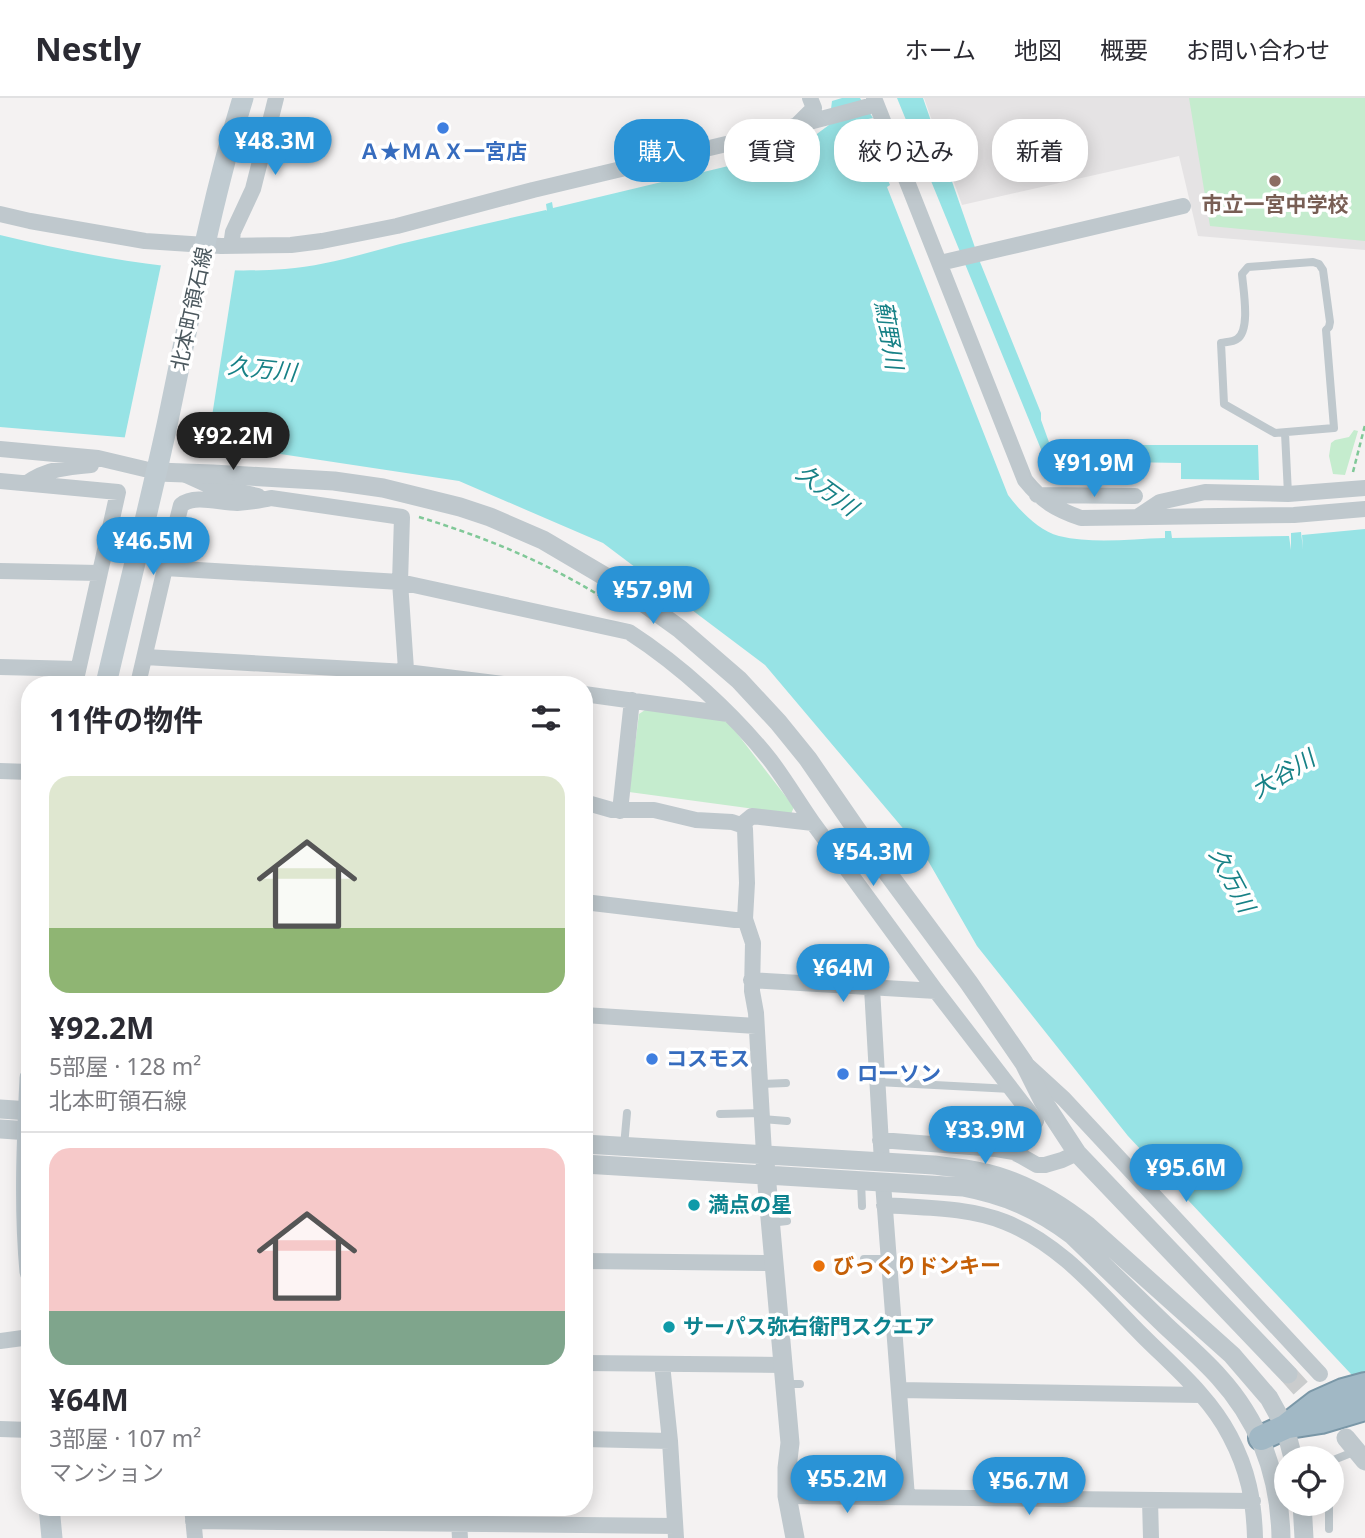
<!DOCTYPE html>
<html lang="ja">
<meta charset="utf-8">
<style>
:root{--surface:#fff;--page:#f7f7f7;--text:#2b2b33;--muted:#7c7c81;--line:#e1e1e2;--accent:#2a93d6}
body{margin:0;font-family:"Noto Sans","Noto Sans JP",sans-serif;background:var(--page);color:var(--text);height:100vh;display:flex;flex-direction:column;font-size:26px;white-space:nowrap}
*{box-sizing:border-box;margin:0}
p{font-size:23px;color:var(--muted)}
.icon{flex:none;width:38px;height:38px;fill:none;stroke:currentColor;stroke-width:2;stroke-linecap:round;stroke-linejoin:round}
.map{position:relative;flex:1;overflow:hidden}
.drawer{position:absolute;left:21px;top:578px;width:572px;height:840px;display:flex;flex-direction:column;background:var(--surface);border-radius:28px;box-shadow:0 4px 18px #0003}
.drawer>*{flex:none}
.banner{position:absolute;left:614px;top:21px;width:646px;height:63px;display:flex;gap:14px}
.tools{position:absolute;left:1274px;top:1348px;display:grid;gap:14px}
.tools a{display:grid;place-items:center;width:70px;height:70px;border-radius:50%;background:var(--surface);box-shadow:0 4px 18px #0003;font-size:35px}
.price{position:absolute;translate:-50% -60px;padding:0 16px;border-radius:24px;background:var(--accent);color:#fff;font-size:23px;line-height:46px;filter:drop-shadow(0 2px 4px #0008)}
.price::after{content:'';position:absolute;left:50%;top:42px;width:21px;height:16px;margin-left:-10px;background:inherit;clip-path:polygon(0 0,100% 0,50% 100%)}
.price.active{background:#222;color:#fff}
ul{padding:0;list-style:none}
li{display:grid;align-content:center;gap:14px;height:371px;padding:0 28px}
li+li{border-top:2px solid var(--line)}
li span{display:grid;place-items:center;height:217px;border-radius:21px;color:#555}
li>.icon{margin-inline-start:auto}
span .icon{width:126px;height:126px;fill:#fffc;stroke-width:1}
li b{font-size:30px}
h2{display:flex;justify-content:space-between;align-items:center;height:84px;padding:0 28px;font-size:30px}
.chip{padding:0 24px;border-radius:28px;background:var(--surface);box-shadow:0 4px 18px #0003;font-size:24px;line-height:63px}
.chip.active{background:var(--accent);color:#fff}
header{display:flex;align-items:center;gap:42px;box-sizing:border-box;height:98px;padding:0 35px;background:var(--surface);border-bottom:2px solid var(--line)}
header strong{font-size:33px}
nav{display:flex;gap:38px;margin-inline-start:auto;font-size:24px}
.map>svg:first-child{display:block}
.education{fill:#e5e3e4}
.green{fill:#c5ecce}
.water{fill:#97e3e5}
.pier{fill:#f4f2f2}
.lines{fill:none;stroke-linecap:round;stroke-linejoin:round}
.tertiary-tunnel{stroke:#cacccd;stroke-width:19;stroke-dasharray:19 10;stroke-linecap:butt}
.trunk-casing{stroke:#7a97a7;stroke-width:28}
.path{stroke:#80c898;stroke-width:2.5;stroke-dasharray:5 3.5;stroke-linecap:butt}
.service{stroke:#bfc8cd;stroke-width:8}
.minor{stroke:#bfc8cd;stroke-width:16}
.tertiary{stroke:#bfc8cd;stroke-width:19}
.secondary{stroke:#c0cbd1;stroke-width:21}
.trunk{stroke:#a1b8c5;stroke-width:24}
.shop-dot{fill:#3f7fe0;stroke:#fff;stroke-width:2.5}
.education-dot{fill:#8d6e63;stroke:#fff;stroke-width:2.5}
.culture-dot{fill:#0f9aa8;stroke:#fff;stroke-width:2.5}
.food-dot{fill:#e8710a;stroke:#fff;stroke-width:2.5}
.labels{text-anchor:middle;stroke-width:7;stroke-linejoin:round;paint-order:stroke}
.shop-label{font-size:21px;font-weight:bold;fill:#366cbe;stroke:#fff;text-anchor:start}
.education-label{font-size:21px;font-weight:bold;fill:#785e54;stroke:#fff}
.street-label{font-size:21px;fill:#4b585e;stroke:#fff}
.culture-label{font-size:21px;font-weight:bold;fill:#0d838f;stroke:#fff;text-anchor:start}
.food-label{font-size:21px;font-weight:bold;fill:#c56008;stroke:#fff;text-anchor:start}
.water-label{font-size:23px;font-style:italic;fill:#178186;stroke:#fff}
</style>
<header>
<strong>Nestly</strong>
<nav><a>ホーム</a><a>地図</a><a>概要</a><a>お問い合わせ</a></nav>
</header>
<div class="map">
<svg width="1365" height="1440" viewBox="0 0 1365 1440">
<rect width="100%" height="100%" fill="#f4f2f2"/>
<path class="education" d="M924,0h441v152l-167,-14 -19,-80 -217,49z"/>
<path class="green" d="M1189,0h176v143l-155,-15z
M1354,332l4,1 -13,44 -12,-1 -4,-18 2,-13 4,-3 14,-3z
M645,612l77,10 7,3 65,84 -3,7 -162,-22 10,-78z"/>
<path class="water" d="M842,0h18l13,20 -5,1 7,22 -2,2 17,42 -3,2 121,308c12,16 31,36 51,41 34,8 71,3 106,2v-7h6l1,7 117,-2 2,14v-17l10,-1 2,17 -1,-14 63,-6v860l-237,-253 -151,-190 -54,-94 -158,-187 -162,-122 -144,-62 -232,-35 -227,-19v-192c93,22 189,41 285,34 39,-3 78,-15 115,-25 49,-12 97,-23 146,-34l1,1 -1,-7 6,-2 1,6 259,-62 -2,-7 19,-14 3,-24z
M897,0h26l57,164 61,151v7l9,25h208l1,35 -78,-1v-16l-57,-1 -1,23 -52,-3 -15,-4 -11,-19z"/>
<path class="pier" d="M161,167l74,5 -28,178 -83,-7z"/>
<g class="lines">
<path class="tertiary-tunnel" d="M1288,1276l34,38"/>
<g class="trunk-casing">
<path id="trunk" d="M1289,1328l32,-5 44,-13
M1261,1340l24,-11 31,-24 27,-12 22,-6"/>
</g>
<path class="path" d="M1353,374l12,-47
M419,419c75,23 141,51 206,95"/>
<path class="service" d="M1313,164l6,2 4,6 7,52 -1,5 -3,3 8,98 -59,5 -51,-29 -3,-61c5,-1 12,-1 16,-4 14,-9 6,-50 5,-65l6,-7z
M1285,335l3,61
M877,984l134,7
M761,986l25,-1
M720,1016l42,-1
M762,1021l25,2
M624,1048l3,-33
M861,1083l1,25
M770,1125l17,-2
M864,1161h25
M780,1224l30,-2
M786,1286h14
M1332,1367l4,-6 20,-8
M1329,1405v26"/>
<path class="minor" d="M874,0l151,382c17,21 30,29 56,38l213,-3 71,-6
M798,26l16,-16 -4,-10
M0,116l30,7 115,20 76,5 70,-1 31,-4 75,-15 136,-36 231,-55c37,-12 75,-20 112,-31
M231,148l2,-14 20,-43 23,-91
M940,165l243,-57
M0,351l98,9 59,14
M186,377l22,10 50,11
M0,383l118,11 -43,192
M27,385c19,-14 41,-16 64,-18
M1037,397l98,1
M1139,418l21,-14 45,-10 83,2 77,-6
M165,470l235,14 229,50c51,33 104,81 142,129 15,20 28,42 42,62
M0,473l99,2
M145,559l261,15 97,12
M0,569l78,2
M138,586l27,-116 16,-63c14,-11 39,-2 56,-2 11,-1 22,-2 34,-5l131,19 -2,65 7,102
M584,596l144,20
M0,673l30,1
M584,704l28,8h42l42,10 36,2 9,3 4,4 2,54 -2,36 8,24 -1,48 4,22 8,141
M620,713l12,-111
M741,727l11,-9 61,7 123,168 100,130 -19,33
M584,804l151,18 10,-1
M751,882l185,11
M872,890l10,174
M584,917l172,11
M1028,968l36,33 256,275
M880,1042l116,9 18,3 23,13h8l17,-5 15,-7
M883,1085l24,314
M884,1107c40,3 83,2 121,17 56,22 96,72 138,114 31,31 67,61 87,100 18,34 24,64 25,102
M584,1163l189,2
M0,1243l30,-4
M584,1265l200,2
M662,1266l8,77 6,97
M899,1292l301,5
M0,1331l30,1
M584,1341l86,2
M787,1398l466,5
M1150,1402l1,38
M192,1409l3,31
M458,1409l2,31
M193,1423l482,5"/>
<path class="tertiary" d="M157,374l56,2 121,7 49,7 77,19 30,10 53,23 73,43 64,46 59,51 39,42 30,37 64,93 97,131 55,80 19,38 34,52 211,221
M0,1011l30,2
M0,1031l30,2
M584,1046l350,21c15,2 29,3 43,6 42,8 78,29 111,55l144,129 37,43 16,29 8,31
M765,1064l25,281 -3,25v28l8,42
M584,1066l379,23c42,8 75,22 109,48 31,30 62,60 93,90 18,17 37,33 54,52 41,45 61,101 62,161
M1346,1340l19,23
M1302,1405l2,35"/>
<path class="secondary" d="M106,586c20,-86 42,-172 61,-259 23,-109 43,-220 76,-327
M30,980c-3,65 -6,129 0,194
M49,1409l3,31"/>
<use href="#trunk" class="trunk"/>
</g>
<g class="shop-dot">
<circle cx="443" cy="30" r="7"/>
<circle cx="652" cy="961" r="7"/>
<circle cx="843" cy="976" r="7"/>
</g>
<circle class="education-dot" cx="1275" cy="83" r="7"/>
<g class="culture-dot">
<circle cx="694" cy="1107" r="7"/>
<circle cx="669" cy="1229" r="7"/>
</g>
<circle class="food-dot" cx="819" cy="1168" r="7"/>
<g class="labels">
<g class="shop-label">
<text x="443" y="61" text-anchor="middle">Ａ★ＭＡＸ一宮店</text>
<text x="666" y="968">コスモス</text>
<text x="857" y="983">ローソン</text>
</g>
<g class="education-label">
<text x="1275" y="114">市立一宮中学校</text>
</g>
<g class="street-label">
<text transform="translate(192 211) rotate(-78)" y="7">北本町領石線</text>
</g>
<g class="culture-label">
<text x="708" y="1114">満点の星</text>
<text x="683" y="1236">サーパス弥右衛門スクエア</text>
</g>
<g class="food-label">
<text x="833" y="1175">びっくりドンキー</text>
</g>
<g class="water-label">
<text transform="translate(889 237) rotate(80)" y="8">薊野川</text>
<text transform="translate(262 271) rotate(6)" y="8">久万川</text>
<text transform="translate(827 392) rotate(36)" y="8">久万川</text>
<text transform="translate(1283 676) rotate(-31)" y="8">大谷川</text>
<text transform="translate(1232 782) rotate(62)" y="8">久万川</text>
</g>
</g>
</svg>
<div class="tools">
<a><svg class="icon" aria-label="locate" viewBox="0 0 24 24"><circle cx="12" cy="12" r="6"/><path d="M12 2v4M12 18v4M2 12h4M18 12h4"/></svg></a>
</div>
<b class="price" style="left:275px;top:79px">¥48.3M</b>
<b class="price active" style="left:233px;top:374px">¥92.2M</b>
<b class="price" style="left:1094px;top:401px">¥91.9M</b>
<b class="price" style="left:153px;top:479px">¥46.5M</b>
<b class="price" style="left:653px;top:528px">¥57.9M</b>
<b class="price" style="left:873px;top:790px">¥54.3M</b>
<b class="price" style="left:843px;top:906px">¥64M</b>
<b class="price" style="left:985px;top:1068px">¥33.9M</b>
<b class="price" style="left:1186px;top:1106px">¥95.6M</b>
<b class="price" style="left:847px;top:1417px">¥55.2M</b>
<b class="price" style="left:1029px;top:1419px">¥56.7M</b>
<div class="banner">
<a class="chip active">購入</a>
<a class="chip">賃貸</a>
<a class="chip">絞り込み</a>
<a class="chip">新着</a>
</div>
<section class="drawer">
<h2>11件の物件<svg class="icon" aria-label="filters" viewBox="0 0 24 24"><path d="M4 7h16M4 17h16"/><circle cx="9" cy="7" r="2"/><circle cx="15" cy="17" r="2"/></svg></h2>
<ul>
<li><span style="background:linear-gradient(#dfe7d0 70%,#8fb573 0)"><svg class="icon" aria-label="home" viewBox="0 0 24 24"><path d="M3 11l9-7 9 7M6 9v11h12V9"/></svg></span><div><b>¥92.2M</b><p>5部屋 · 128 m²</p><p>北本町領石線</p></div></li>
<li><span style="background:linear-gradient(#f6c9c9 75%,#7fa58c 0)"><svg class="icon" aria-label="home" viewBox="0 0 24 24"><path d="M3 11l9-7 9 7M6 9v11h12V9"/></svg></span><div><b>¥64M</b><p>3部屋 · 107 m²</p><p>マンション</p></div></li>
</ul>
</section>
</div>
